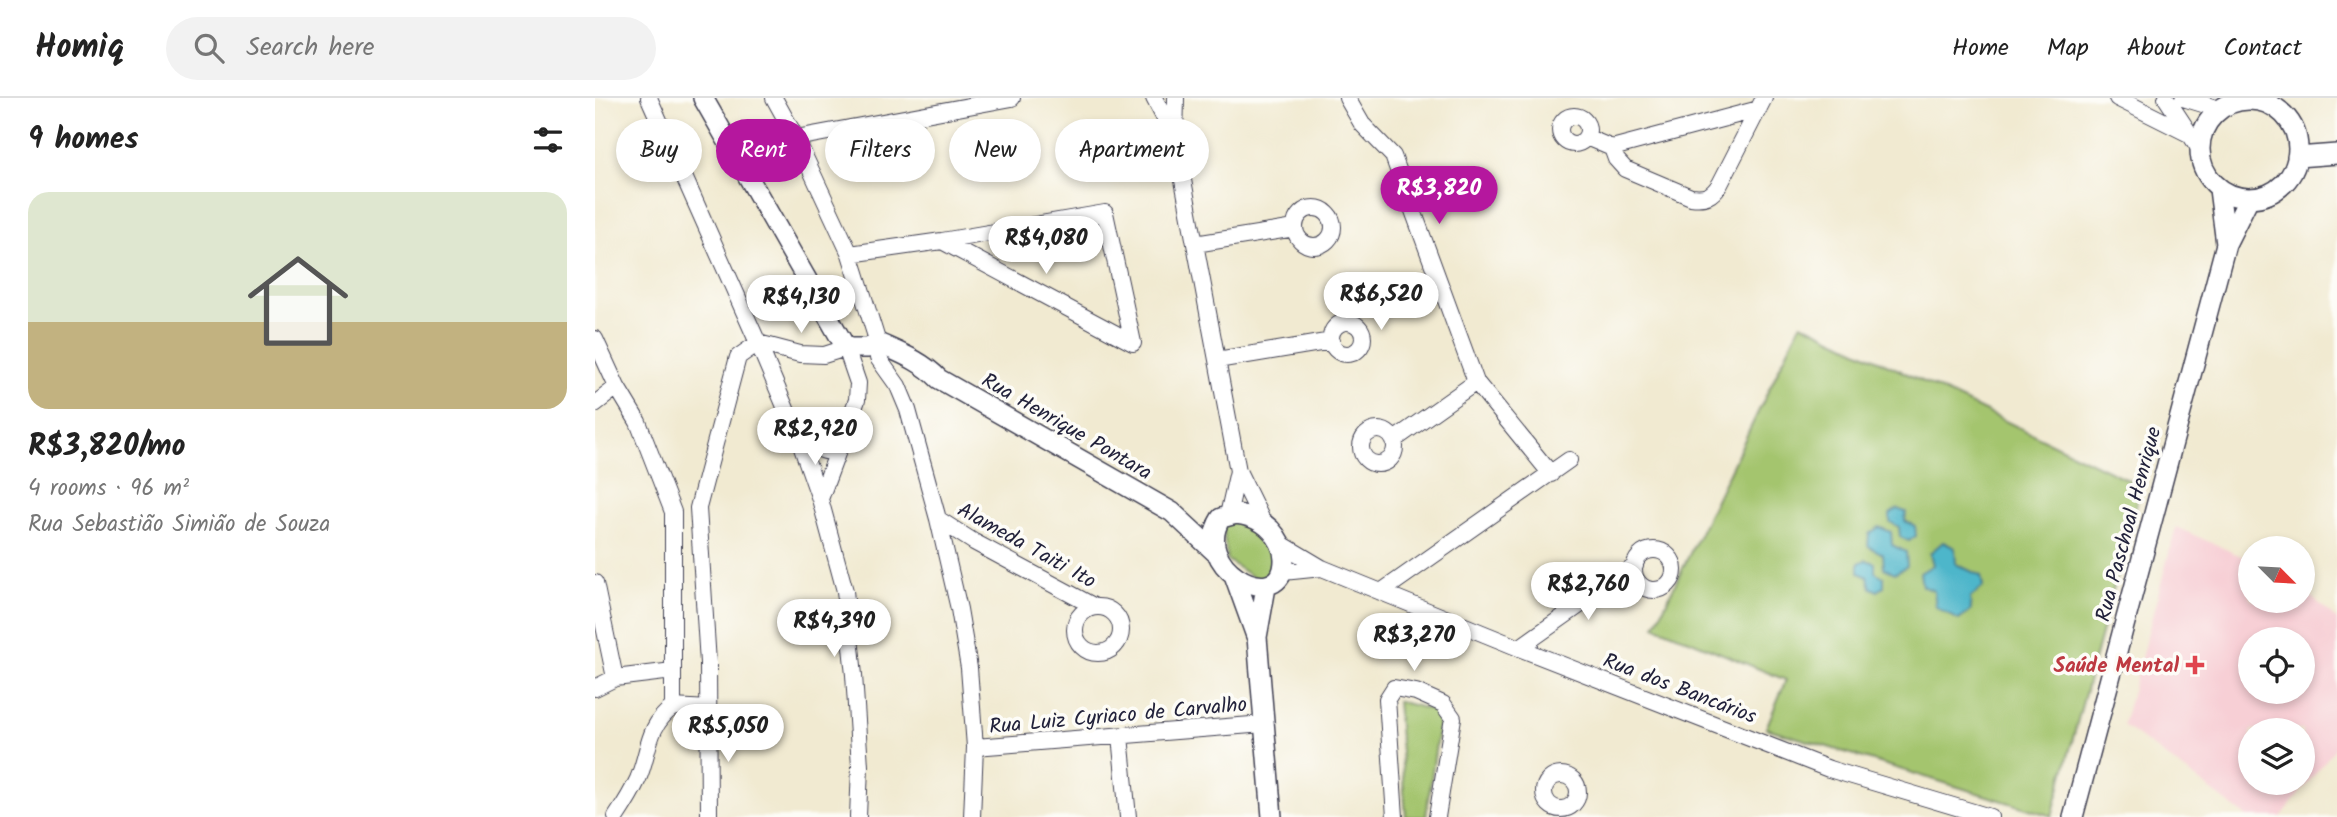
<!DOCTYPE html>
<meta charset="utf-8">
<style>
:root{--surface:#fff;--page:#f2f2f2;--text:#222;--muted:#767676;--line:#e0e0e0;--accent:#b5179e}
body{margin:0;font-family:Kalam,sans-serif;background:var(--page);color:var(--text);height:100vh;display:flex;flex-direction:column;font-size:26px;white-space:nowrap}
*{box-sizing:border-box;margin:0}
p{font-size:23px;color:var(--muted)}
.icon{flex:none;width:38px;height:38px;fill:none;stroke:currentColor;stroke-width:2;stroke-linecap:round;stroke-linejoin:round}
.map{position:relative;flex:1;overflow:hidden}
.side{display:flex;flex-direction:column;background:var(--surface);width:595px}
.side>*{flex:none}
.hud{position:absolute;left:21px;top:21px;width:665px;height:63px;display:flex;gap:14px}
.needle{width:46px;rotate:114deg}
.buttons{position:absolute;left:1643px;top:438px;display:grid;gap:14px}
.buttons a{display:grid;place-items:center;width:77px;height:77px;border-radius:50%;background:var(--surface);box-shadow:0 4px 10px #0003;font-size:35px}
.price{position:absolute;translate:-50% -60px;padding:0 16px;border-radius:24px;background:#fff;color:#222;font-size:23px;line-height:46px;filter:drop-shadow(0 2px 4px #0008)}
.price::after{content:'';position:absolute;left:50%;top:42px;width:21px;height:16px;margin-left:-10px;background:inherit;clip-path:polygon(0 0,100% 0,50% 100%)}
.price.on{background:var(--accent);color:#fff}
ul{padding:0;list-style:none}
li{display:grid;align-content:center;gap:14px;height:371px;padding:0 28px}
li span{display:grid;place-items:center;height:217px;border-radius:21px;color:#555}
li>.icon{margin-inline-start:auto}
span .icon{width:126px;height:126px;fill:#fffc;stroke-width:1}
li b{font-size:30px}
h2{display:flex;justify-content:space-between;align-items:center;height:84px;padding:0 28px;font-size:30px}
.chip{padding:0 24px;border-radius:32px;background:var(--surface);box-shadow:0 4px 10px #0003;font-size:24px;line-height:63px}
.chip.on{background:var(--accent);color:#fff}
header{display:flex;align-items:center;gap:42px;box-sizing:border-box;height:98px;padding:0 35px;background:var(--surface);border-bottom:2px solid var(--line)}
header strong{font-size:33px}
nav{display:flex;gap:38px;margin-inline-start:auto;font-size:24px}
.search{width:490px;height:63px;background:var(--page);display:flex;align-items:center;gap:18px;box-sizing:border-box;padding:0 24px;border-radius:38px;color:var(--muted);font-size:26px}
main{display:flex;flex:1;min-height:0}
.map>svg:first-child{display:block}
.built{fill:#f7cfd5;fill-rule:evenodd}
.green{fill:#a4c56e;stroke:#637454;stroke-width:2}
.water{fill:#4db6ca;stroke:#386c82;stroke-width:2}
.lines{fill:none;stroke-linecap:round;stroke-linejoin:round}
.minor-casing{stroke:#414052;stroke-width:18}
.tertiary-casing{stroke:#414052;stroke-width:22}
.minor{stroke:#fff;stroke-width:16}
.tertiary{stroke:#fff;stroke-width:19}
.health-dot{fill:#e0444e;stroke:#fdfcf7;stroke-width:2.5}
.labels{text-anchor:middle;stroke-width:7;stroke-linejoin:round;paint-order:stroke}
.street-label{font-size:21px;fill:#22223b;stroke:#fdfcf7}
.health-label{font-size:21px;font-weight:bold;fill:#be3a42;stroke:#fdfcf7;text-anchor:end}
</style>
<header>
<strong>Homiq</strong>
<div class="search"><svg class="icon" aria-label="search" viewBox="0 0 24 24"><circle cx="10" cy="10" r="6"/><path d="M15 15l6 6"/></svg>Search here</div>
<nav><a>Home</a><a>Map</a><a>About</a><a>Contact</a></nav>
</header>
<main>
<section class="side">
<h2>9 homes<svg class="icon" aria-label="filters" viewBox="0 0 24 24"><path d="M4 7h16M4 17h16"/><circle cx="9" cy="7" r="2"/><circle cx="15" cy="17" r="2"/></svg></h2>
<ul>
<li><span style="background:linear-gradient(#dfe7d0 60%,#c2b280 0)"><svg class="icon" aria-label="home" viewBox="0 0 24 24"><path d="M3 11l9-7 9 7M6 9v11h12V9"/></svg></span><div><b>R$3,820/mo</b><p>4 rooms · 96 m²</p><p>Rua Sebastião Simião de Souza</p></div></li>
</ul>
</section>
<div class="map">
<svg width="1742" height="719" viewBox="0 0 1742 719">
<rect width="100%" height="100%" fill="#fdfcf7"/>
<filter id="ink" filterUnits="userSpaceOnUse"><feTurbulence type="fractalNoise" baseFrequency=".0143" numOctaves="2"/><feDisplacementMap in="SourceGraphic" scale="14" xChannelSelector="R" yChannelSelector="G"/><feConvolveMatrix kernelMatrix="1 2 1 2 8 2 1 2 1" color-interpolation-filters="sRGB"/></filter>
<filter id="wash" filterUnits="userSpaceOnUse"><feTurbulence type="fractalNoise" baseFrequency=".00686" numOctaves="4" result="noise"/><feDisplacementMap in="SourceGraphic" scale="28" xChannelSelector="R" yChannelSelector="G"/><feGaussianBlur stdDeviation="1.57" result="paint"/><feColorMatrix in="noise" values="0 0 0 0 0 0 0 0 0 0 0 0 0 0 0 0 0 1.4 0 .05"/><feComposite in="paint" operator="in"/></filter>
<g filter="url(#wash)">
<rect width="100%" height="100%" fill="#f1ead1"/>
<path class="built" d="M1581,429l74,33 1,40h52v-11l34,31v126l-56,71h-34l-124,-92zM1656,541h52v52h-52zM1656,632h52v52h-52z"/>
<path class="green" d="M1206,225l340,163 -89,330 -286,-88 20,-48 -131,-54z
M634,422c9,3 20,4 29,8 16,9 19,31 13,47l-14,5 -30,-20 -4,-33z
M802,603l35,9 7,12 -13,95h-20z"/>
<path class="water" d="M1302,411l9,3 -1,9 10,5 1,10 -7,5 -9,-4 -1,-10 -9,-5v-8z
M1284,429l12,5 1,13 14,7 1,14 -12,7 -11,-5 -1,-14 -15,-8 1,-12z
M1348,444l12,6 1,16 25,12 2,11 -13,11 1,12 -12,10 -23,-13 -2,-16 -12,-5 -2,-13 13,-8 -3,-12z
M1271,462l9,3v9l9,5v9l-6,5 -7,-3 -3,-11 -9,-4v-10z"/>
</g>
<g filter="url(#ink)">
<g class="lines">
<g class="minor-casing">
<path id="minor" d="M54,0l109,245 42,99 20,57 25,92 9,84 6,91 -2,51
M179,0l22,40 54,116 28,89
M559,0l20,38
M581,0l-1,40 63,333 25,51
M752,0l15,26 31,32 83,226 75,92
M1522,0l72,36
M1571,0l33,50
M1588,0l36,11
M965 32a14 14 0 1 1 28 0a14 14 0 1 1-28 0Z
M991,39l26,11 4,11 9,10 66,28c15,2 21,-1 29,-13l44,-86
M201,40l216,-40
M1017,50l147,-39
M700 129a19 19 0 1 1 38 0a19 19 0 1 1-38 0Z
M347,143l191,102
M600,146l100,-16
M255,156l92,-13 163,-28 28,130
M736 240a16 16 0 1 1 32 0a16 16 0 1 1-32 0Z
M0,241l22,48 21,35 35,90v195
M163,245l42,11 24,1 22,-7 12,35 -1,17 -37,99
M283,260l20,28 10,24 30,109 21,90 10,59 6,79 -3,70
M622,262l115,-19
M0,306l22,-17
M766 349a17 17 0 1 1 34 0a17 17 0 1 1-34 0Z
M799,342l82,-58
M205,344l25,9 13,-1
M633,417l10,-44
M343,421l36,23 121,65
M685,445l42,25 197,80 310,121 161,48
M1039 472a20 20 0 1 1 40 0a20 20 0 1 1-40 0Z
M688,474l39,-4
M0,485l20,95
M786,494l188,-132
M480 532a23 23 0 1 1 46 0a23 23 0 1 1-46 0Z
M924,550l116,-82
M0,590l20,-10 58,-7
M78,609l36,2
M525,638l8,81
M380,649l289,-23
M949 694a17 17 0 1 1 34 0a17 17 0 1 1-34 0Z
M21,719c8,-12 16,-25 22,-38 12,-28 8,-52 35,-72
M114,719l-1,-154 -10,-155 40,-151 20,-14
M800,719l-8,-118 7,-11 22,4 27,12 10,14 -16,99"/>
</g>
<g class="tertiary-casing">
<path id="tertiary" d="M108,0l143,250h22l10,-5c22,10 44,18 61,36l233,133 43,40
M1605 51a49 49 0 1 1 98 0a49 49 0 1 1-98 0Z
M1702,59l40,-3
M1624,91l7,55
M641,416c19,2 35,11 44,29 4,8 5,17 3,26 -10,42 -92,-4 -62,-51z
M639,477l22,61
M671,489l-9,50 15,180
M1478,719l153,-573 23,-46"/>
</g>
<use href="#minor" class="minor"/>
<use href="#tertiary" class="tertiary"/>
</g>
</g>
<path class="health-dot" d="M1596.5 556.5h7v7h7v7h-7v7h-7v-7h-7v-7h7z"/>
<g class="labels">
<g class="street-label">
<text transform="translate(472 328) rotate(30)" y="7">Rua Henrique Pontara</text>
<text transform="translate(1533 426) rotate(-75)" y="7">Rua Paschoal Henrique</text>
<text transform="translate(432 447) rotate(29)" y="7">Alameda Taiti Ito</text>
<text transform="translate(1085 590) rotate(21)" y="7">Rua dos Bancários</text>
<text transform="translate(523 617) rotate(-5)" y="7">Rua Luiz Cyriaco de Carvalho</text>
</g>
<g class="health-label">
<text x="1584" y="574">Saúde Mental</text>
</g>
</g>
</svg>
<div class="buttons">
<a><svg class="needle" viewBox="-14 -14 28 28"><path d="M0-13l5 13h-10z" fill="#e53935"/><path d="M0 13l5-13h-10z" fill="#767676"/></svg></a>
<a><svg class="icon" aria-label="locate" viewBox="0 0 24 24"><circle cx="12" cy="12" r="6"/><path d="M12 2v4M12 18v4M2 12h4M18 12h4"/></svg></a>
<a><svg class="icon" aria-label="layers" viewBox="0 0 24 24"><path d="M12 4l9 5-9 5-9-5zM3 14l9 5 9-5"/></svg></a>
</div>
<b class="price on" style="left:844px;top:128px">R$3,820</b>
<b class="price" style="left:451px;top:178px">R$4,080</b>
<b class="price" style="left:786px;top:234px">R$6,520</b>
<b class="price" style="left:206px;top:237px">R$4,130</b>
<b class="price" style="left:220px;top:369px">R$2,920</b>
<b class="price" style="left:993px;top:524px">R$2,760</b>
<b class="price" style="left:239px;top:561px">R$4,390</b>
<b class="price" style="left:819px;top:575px">R$3,270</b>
<b class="price" style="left:133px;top:666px">R$5,050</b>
<div class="hud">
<a class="chip">Buy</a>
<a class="chip on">Rent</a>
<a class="chip">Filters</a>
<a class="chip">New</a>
<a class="chip">Apartment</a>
</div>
</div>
</main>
